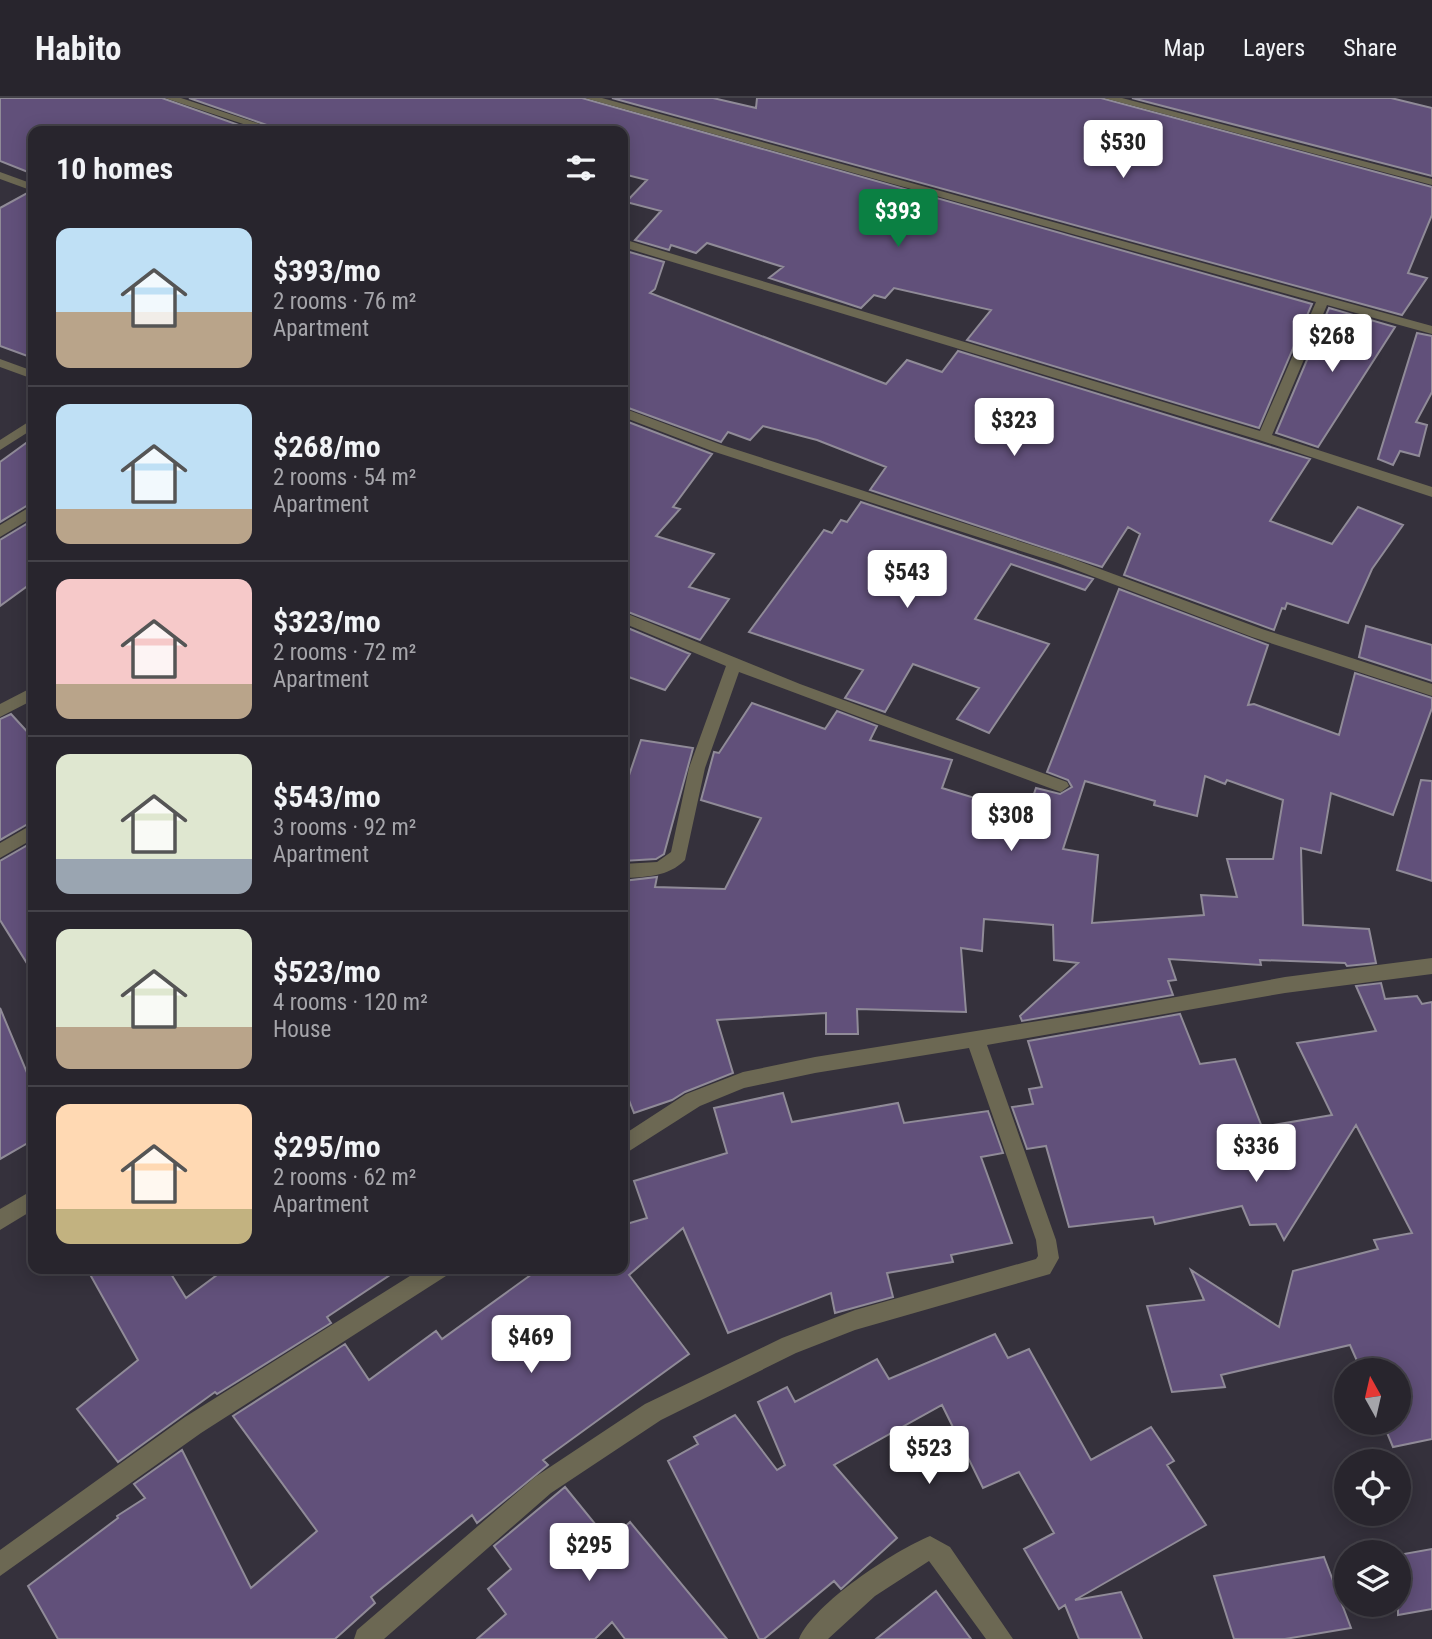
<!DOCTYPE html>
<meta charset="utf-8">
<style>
:root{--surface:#28252d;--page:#302d35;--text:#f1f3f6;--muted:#a5a5aa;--line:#444249;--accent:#0b8043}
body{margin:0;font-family:"Roboto Condensed",sans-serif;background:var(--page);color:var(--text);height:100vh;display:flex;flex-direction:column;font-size:26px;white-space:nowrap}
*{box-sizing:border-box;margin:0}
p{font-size:23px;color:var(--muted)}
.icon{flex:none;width:38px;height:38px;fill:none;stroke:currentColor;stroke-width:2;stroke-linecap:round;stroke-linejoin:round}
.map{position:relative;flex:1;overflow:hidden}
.drawer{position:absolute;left:28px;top:28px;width:600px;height:1148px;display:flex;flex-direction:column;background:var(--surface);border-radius:14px;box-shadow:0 4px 18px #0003,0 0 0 2px var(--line)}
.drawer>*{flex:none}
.needle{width:46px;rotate:352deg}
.tools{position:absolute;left:1334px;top:1260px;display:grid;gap:14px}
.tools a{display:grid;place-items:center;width:77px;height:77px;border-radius:50%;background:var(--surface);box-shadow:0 4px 18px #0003,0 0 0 2px var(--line);font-size:35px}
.price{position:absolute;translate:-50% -60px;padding:0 16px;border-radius:7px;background:#fff;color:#222;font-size:23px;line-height:46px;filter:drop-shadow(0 2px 4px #0008)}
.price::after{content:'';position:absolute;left:50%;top:42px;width:21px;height:16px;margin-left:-10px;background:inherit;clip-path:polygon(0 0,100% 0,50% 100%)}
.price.active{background:var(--accent);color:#fff}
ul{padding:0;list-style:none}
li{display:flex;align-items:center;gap:21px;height:175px;padding:0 28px}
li+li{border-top:2px solid var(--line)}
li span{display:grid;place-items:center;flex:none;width:196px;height:140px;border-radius:14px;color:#555}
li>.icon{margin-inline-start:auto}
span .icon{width:84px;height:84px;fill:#fffc;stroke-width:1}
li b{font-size:30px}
h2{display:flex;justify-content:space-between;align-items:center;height:84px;padding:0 28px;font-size:30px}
header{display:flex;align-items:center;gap:42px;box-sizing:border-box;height:98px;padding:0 35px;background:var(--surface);border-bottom:2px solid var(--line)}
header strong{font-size:33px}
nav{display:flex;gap:38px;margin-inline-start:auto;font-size:24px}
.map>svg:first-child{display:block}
.building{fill:#61507a;stroke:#908b98;stroke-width:2;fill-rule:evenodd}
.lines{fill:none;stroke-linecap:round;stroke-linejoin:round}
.minor{fill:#6c6853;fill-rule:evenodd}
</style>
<header>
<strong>Habito</strong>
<nav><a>Map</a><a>Layers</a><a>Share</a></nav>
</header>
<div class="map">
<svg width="1432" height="1541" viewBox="0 0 1432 1541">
<rect width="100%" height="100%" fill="#35313c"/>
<path class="building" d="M0,0h162l94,33h-223v43l-33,-13z
M189,0h393l730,206 -53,124 -292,-88 24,-30 -97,-22 -9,10 -11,-3 -13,13 -92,-30 14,-11 -76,-24 -11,10 -25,-8 -2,5 -34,-10 26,-29 -35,-9 21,-22 -24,-6v-43h-339z
M612,0h101l43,10 1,-10h344l331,89v28l-24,58 19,5 -25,37z
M1132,0h259l41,10v68z
M29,94l4,1v165l-33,-12v-138z
M626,153l38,11 -9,27 -5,4 236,91 21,-24 35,12 16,-21 352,108 -40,62 62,23 26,-37 45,18 -31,44 -24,54 -61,-20 -2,6 -3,-1 -8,22 -150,-55 16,-41 -12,-7 -26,40 -232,-77 16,-23 -69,-27 -54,-14 -13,14 -22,-8 -7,10 -98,-36v-152z
M1329,210l66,19 -77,120 -42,-14z
M1417,235l15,3v56l-16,30 11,3 -8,31 -19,-5 -7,14 -15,-6z
M623,322l89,34 -39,53 7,2 -24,27 58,18 -25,33 40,12 -29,41 -77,-30z
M33,340v64l-33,20v-60z
M861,404l232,77 -8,11 -74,-26 -36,55 74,25 -60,89 -32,-14 22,-31 -66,-24 -28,48 -40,-14 18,-28 -114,-38 75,-102 8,3 9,-13 6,2z
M33,422v62l-33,24v-66z
M1119,491l149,56 -20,60 6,-1 85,31 16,-62 77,25v10l-39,107 -62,-22 -10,60 -20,-5 2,77 66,4 7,34 -29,3 -2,-3 -85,-3 1,5 -92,-6 7,21 -8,1 5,14 -151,26 -2,-5 58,-53 -24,-3 -1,-35 -69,-6 -2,32 -21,-3 5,64 -109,-3 1,25h-32v-21l-109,7 16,53 -48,19 -13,8 -38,13 -11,-28v-204l34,-4 -2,10 70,2 36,-71 -60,-18 13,-48 5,1 33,-50 73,26 12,-18 40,15 -7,14 82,20 -10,28 85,26 9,-26 24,6 12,-7 -4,-7 -21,-8zM1205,678l20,8 2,-4 56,20 -10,59h-46l10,38 -36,-2 3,20 -112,8 6,-68 -35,-6 22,-68 70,20 -1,4 43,11z
M623,528l67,28 -25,36 -42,-15z
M1366,528l66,19v36l-73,-24z
M11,616l22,24v83l-33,19v-121z
M641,642l52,8 -29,106 -8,5 -33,2v-68z
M1421,682l11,1v100l-35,-11z
M33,744v131l-33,-53v-59z
M1381,885l4,16 32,-3 5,8 10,-2v437l-39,8 -10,-24h15v-53h-37l-11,-25 -129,30 4,12 -53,5 -25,-86 57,-6 -13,-30 88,57 14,-56 85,-22 -4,-9 38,-7 -56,-108 -72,115 -8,-16 -26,1 -8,-19 -87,18 -2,-7 -84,10 -23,-81 -19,3 -15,-42 21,-3 -4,-15 13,-2 -14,-46 152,-27 20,50 35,-5 27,68 70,-12 -35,-72 79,-12 -20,-45z
M0,910l33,79v53l-33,19z
M783,995l9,29 106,-19 6,20 84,-12 15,42 -22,4 31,86 -61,12 2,7 -66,11 6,24 -58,16 -4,-20 -103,40 -45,-105 -54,47 60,79 -146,106 5,5 -71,58 -5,-8 -101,82 4,6 -40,36h-277l-30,-53 90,-68 -1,-2 28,-18 -11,-14 48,-34 69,138 66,-57 -84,-115 112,-72 24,36 67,-49 6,8 97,-70h84v-44l24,-7 -13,-37 93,-28 -13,-45z
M87,1171h81l18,29 39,-29h174l-72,48 4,6 -114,71 -2,-2 -97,70 -41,-53 61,-49z
M995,1236l13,24 21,-9 62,111 60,-33 23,34 -7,4 39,60 -131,75 46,-8 21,47h-63l-14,-34 -6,4 -35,-60 30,-16 -35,-61 -36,16 -41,-83 -108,60 63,73 -56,51 -7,-8 -70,58h-5l-91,-178 30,-17 -4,-7 41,-22 42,55 8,-5 -27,-63 29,-15 8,15 82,-43 12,20z
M565,1389l44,54 21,-19 97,117h-102l-13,-17 -17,17h-118l29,-25 -18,-25 23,-20 -17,-23z
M1432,1451v60l-34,6v-60z
M1324,1459l27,71 -66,11h-51l-20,-63z
M936,1493l35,48h-95z"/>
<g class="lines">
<path class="minor" d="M165,0h16l100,33h-17z
M585,0h17l830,228v8l-105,-29 -55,130 160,52v10l-173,-57 -636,-193v-8l637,192 56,-129z
M1104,0h18l310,81v6z
M0,74l33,12v7l-33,-12z
M0,261l33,12v8l-33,-12z
M623,310l99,37 343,111 197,73 170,55v12l-180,-59 -197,-75 -343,-111 -89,-34z
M33,321v10l-33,21v-10z
M33,407v12l-33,20v-12z
M623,514l177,72 267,98 2,4 -8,6 -6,-2 -316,-118 -34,96 -20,92c-17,17 -39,17 -62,18v-14l34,-2 14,-10 18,-84 37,-102 -103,-43z
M33,589v13l-33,17v-13z
M33,726v15l-33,19v-15z
M1432,860v16l-147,19 -298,52 69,195 3,18 -9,16 -195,56 -59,23 -135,67 -110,73 -167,146h-30l3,-9 178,-153 110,-73 137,-66 73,-28 181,-51 2,-3 -2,-16 -67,-192 -154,25 -71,15 -44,18 -77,49v-20l63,-41 57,-22 72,-15 273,-44 197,-36z
M33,1092v20l-33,20v-21z
M421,1171h29l-4,7 -245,157 -201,143v-26l185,-133z
M930,1438l20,11 63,92h-27l-57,-78 -54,35 -47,43h-29c15,-36 95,-88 131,-103z"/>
</g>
</svg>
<div class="tools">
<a><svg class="needle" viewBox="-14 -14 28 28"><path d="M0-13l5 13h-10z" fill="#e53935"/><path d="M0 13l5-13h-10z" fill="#a5a5aa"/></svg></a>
<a><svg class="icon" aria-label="locate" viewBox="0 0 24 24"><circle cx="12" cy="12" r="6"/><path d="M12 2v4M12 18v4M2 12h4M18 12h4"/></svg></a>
<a><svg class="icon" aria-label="layers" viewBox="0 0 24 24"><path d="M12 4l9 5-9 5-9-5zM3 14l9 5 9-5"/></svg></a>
</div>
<b class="price" style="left:1123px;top:82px">$530</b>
<b class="price active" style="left:898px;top:151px">$393</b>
<b class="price" style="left:1332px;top:276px">$268</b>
<b class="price" style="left:1014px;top:360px">$323</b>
<b class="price" style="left:907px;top:512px">$543</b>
<b class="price" style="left:1011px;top:755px">$308</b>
<b class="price" style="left:1256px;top:1086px">$336</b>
<b class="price" style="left:531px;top:1277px">$469</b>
<b class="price" style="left:929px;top:1388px">$523</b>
<b class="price" style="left:589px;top:1485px">$295</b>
<section class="drawer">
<h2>10 homes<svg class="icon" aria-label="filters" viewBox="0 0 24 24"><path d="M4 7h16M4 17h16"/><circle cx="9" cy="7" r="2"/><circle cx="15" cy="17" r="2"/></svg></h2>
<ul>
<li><span style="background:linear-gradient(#bfe0f5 60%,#b9a48a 0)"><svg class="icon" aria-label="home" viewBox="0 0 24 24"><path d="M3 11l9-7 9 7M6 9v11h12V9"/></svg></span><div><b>$393/mo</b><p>2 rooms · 76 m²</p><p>Apartment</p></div></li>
<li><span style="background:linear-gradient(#bfe0f5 75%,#b9a48a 0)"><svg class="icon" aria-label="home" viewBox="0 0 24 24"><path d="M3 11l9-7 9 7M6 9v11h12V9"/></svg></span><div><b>$268/mo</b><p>2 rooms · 54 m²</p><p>Apartment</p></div></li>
<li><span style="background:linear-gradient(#f6c9c9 75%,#b9a48a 0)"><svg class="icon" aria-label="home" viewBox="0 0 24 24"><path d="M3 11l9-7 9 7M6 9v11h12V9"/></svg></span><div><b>$323/mo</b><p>2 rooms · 72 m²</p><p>Apartment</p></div></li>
<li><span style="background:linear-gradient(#dfe7d0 75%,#9aa5b1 0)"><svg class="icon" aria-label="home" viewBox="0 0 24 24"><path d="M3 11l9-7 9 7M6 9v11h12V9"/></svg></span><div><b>$543/mo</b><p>3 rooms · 92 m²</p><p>Apartment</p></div></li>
<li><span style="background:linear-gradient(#dfe7d0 70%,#b9a48a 0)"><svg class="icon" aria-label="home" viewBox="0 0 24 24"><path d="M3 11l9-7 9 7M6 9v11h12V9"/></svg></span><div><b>$523/mo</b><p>4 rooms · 120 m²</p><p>House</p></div></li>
<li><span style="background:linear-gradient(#ffd9b3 75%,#c2b280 0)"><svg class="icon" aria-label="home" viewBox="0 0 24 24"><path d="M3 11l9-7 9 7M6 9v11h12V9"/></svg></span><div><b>$295/mo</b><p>2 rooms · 62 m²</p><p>Apartment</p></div></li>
</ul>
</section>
</div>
